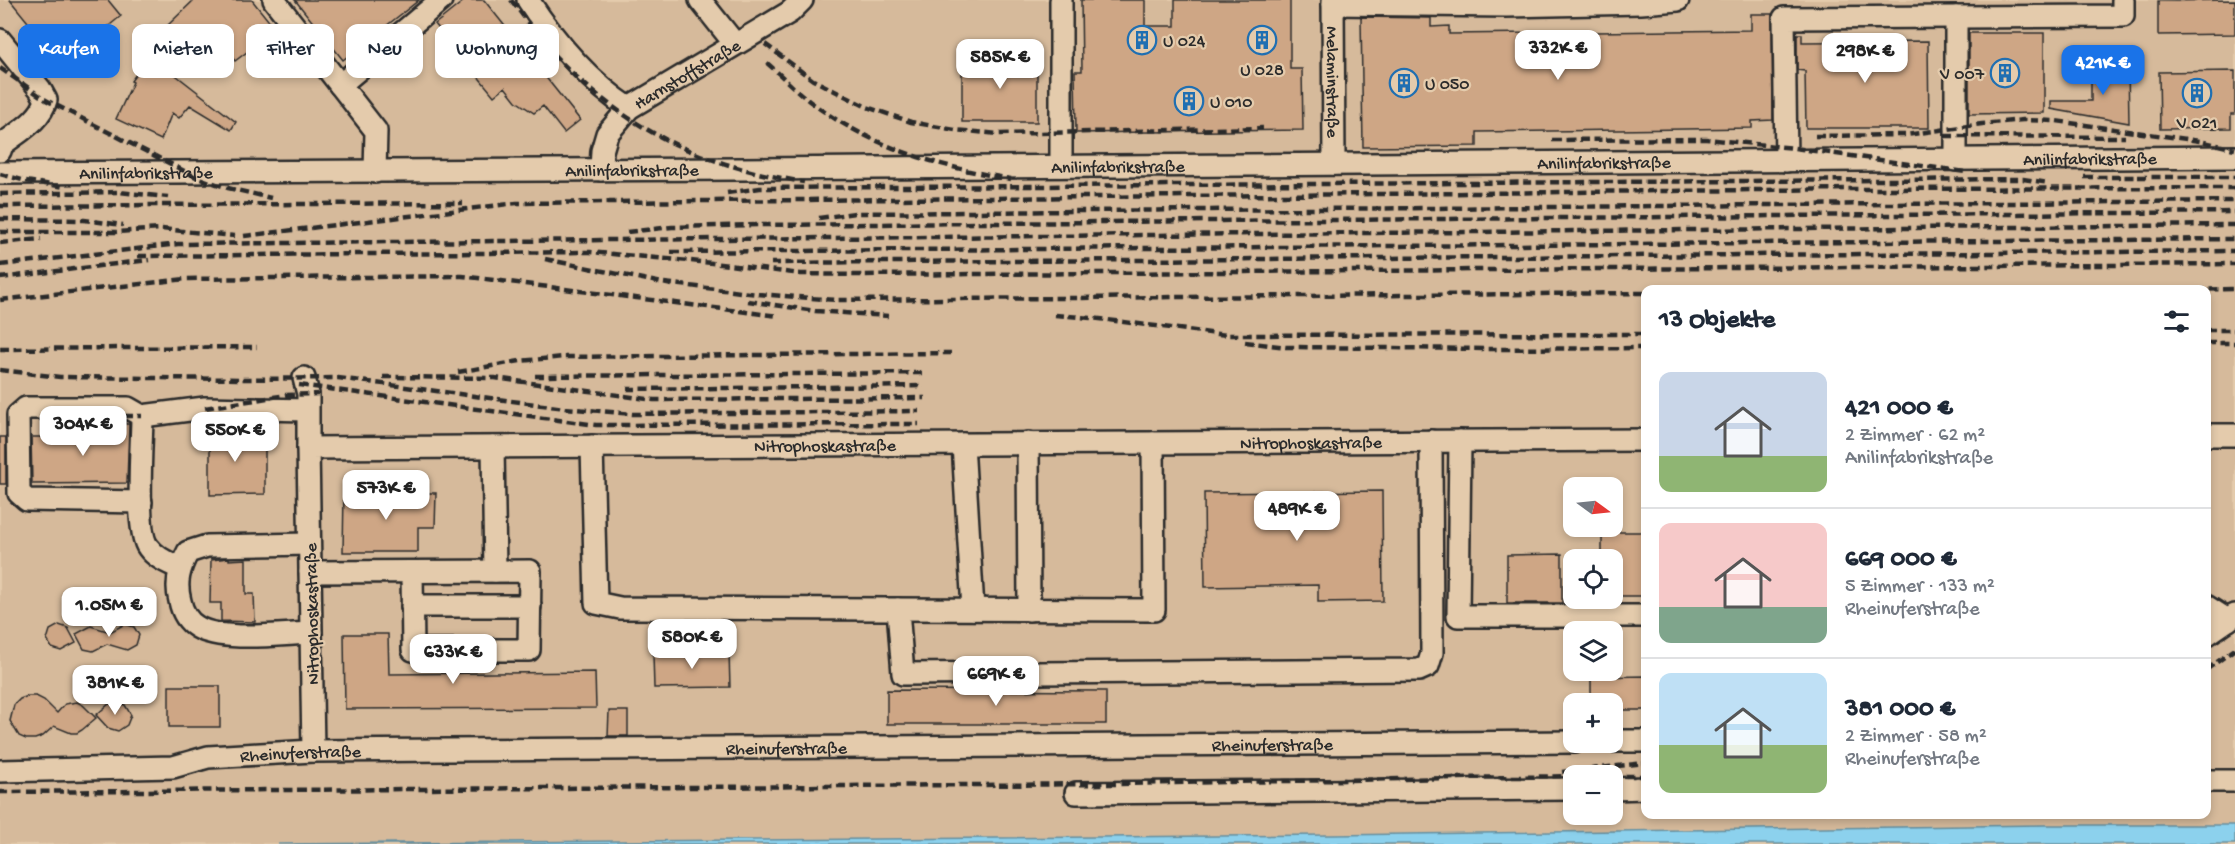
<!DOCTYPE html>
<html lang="de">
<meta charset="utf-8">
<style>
:root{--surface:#fff;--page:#f6f6f7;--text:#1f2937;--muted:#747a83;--line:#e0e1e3;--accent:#1a73e8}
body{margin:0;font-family:"Gochi Hand",sans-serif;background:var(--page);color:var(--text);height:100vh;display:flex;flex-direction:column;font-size:22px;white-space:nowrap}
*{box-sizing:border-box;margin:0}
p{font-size:20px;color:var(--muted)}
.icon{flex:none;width:33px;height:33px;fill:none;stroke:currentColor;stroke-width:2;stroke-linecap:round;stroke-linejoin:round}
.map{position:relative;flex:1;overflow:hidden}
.panel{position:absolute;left:1641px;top:285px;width:570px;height:534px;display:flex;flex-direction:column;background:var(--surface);border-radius:12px;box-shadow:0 3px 9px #0003}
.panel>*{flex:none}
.guide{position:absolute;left:18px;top:24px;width:570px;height:54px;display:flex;gap:12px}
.needle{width:39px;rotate:105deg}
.tools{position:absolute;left:1563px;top:477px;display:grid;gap:12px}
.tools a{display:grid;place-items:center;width:60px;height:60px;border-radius:12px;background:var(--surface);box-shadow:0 3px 9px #0003;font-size:30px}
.price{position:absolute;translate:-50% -51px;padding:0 14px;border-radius:12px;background:#fff;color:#222;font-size:20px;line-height:39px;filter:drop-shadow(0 2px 3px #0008)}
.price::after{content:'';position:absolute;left:50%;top:36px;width:18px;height:14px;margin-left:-9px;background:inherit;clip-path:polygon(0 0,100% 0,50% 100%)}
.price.on{background:var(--accent);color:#fff}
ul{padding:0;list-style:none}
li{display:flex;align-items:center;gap:18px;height:150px;padding:0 18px}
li+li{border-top:2px solid var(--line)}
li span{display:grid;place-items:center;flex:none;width:168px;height:120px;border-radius:12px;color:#555}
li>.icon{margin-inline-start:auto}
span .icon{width:72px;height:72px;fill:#fffc;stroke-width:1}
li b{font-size:26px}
h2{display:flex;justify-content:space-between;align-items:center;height:72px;padding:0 18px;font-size:26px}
.tag{padding:0 21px;border-radius:12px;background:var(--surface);box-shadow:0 3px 9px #0003;font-size:21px;line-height:54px}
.tag.on{background:var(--accent);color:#fff}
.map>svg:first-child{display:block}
.built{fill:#d6ba9b;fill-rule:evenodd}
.water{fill:#8cd1ed;stroke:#658f9f;stroke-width:1.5}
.building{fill:#cea685;stroke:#2b2b2b;stroke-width:1.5}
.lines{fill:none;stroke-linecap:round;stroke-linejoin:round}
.minor-casing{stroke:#2b2b2b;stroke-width:26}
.minor{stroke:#e4cbac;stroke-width:21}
.rail{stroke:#2b2b2b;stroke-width:4.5;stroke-dasharray:9 4.5;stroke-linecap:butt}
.labels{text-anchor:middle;stroke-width:4.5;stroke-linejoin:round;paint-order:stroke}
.poi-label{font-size:18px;fill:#2b2b2b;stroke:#e4cbac;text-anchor:start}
.street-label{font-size:18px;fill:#2b2b2b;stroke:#e4cbac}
</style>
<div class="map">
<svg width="2235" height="844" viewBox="0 0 2235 844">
<rect width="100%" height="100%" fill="#e4cbac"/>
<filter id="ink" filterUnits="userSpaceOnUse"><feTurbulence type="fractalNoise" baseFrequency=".0167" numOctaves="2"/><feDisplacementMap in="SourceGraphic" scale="12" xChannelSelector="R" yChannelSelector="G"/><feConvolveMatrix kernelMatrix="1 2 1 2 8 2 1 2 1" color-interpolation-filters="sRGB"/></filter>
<g filter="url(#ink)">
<path class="built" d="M0,0h2235v825h-191l-710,10 -687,7 -647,2zM1646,290h560v524h-560zM1574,488h38v38h-38zM1574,560h38v38h-38zM1574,632h38v38h-38zM1574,704h38v38h-38zM1574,776h38v38h-38z"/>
<path class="water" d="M2044,825h191v19h-1957l1056,-9z"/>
<path class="building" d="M10,0h98l13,16 -59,48z
M194,0h58l24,30 -41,31 -24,-29 -21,19 -23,-25z
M295,0h124l-76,60z
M465,0h19l96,120 -16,13 -21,-27 -9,7 -18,-12 -11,-14 -11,9 -59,-72z
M1081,0h64v26h30v-26h115v69h12l1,61 -227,3 -1,-62h7z
M2235,0v34l-77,1v-34z
M1751,14h21l1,106 -21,1v7l-275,4v14l-114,1 -2,-130 70,1v9l18,-1v8l302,-4z
M1969,33h75v80l-75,1z
M1797,34h5v8l126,-1 1,87h-123l-1,-57 -8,-1z
M150,55l86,67 -5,8 -41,-25 -11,13 -7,-5 -11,27 -45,-21 17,-37 -2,-1z
M1037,57v65h-75v-64z
M2112,64h16l1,59 -78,-14v-8h40v-30h21z
M2235,71v43h-4v14l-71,1 -1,-57z
M105,421h20v3h4l-2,59 -95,1 -1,-47h63v-13l11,-1z
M210,421l28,1v24h27v48l-55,1z
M0,437h6v47h-6z
M1382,491l1,110 -65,1v-17l-113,2 -1,-94z
M344,493h92l-1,34h-17v25h-75z
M1602,532h44v64h-34v-36h-10z
M1562,554v49h-55v-48z
M229,558v2l17,-1v35h8l1,28 -34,-1v-18h-11l1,-43z
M125,624l9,3 5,8 -3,10 -9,5 -20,-6 -14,7 -9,-2 -8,-15 15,-8 19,6z
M59,625l9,3 8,15 -15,8 -9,-3 -5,-8 3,-10z
M344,634h44l1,40 206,-2 1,36 -251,1z
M729,653l1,34 -76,1 -1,-34z
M1646,676v34h-34v-6h-21v-27z
M169,686h51v41h-51z
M887,690l219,1v33h-219z
M28,696h8l8,4 13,13 8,-9 12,-2 6,3 13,13 -14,12 -5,3h-6l-17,-7 -11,10 -8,3h-9l-7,-3 -9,-15 4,-16 6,-6z
M114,702l11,3 6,10 -4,10 -9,6 -10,-3 -12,-13 13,-11z
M609,711h19v25h-20z"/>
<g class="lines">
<g class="minor-casing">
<g id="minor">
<path d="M274,0l102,131 -1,41"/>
<path d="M528,0c26,40 60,81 101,108"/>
<path d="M700,0l35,44"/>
<path d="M1061,0v166"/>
<path id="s1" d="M1333,0l1,164"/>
<path d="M1333,4l173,2 135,-3 37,-3"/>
<path d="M1956,17v143"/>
<path d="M0,40l40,49 6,11c-5,20 -28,32 -44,45l-2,6"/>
<path d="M340,85l101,-85"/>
<path d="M1786,161l-2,-143 339,-2v-16"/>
<path id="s2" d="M601,170l1,-19 5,-17 22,-26 161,-96 12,-12"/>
<path id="s3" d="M0,173l741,-4 1494,-12"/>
<path d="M304,378l4,16v54"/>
<path d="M142,416c0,25 -7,115 6,131 8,11 19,15 31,21"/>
<path d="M2206,435h29"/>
<path d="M1460,441l-2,175h188"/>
<path d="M1028,443l1,167"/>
<path d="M963,444l10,165"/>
<path d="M592,446l4,157 24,5 534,2 -1,-167"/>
<path d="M493,447l2,124"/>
<path d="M141,502l-114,-2 -8,-7 -1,-78 8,-7h102l14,8 63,-8 102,2"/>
<path d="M309,544l-102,2 -19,6c-9,16 -13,31 -8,49 2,10 7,20 17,26 25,15 84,7 114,6"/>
<path d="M310,572c73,0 146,0 220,-1l-1,79h-116l-1,-78"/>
<path d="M412,606h118"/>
<path d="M2206,606l22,14"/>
<path d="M898,609l5,65 516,-4 9,-4 4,-13 -1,-212"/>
<path d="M2206,635l29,-20"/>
<path d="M1612,741h34"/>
<path id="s4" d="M313,751l-5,-303 1338,-8"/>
<path id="s5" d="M0,771l173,-4 35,-10 105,-6 1261,-9"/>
<path d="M2206,781h29"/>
<path d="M1612,789l34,-1"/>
<path d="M1076,793l498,-4"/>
</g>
</g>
<use href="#minor" class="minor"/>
<path class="rail" d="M511,0c14,18 27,37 42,54 74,76 146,111 251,128
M765,44l48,36 54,27 44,15 44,8 44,4 264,-6
M767,63c15,13 29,28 45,40 59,44 127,64 199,76
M0,68l46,32 150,77 32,11 43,10
M1815,136l91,-1 76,-11 41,-4 33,1 144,20 35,8
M1945,136l180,1
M1552,140l154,-1 88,9 172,24
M0,174l26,7 39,6
M2084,177h151
M727,193l33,-5 1263,-9 26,4
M0,194l118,-2 50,5
M0,206l463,-3
M819,218l36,-5 1380,-12
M0,219l84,1 39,5
M0,232h116l45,-3 74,7
M627,232l45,-5 88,-2 1475,-13
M244,236l273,-33 1338,-14 380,-1
M0,243l41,-4
M671,252l1564,-13
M138,256l452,-4 122,11 89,11 54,1 1380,-11
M545,259l127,26
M771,263l1464,-12
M0,265l178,-21 2057,-19
M0,278l149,-18
M664,283l94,11 78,6 810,-7
M2169,290l66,-1
M0,300l185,-21 277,-3 316,40
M748,301l67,10 73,5
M1055,315l37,3 134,17 420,-1
M2206,330h29
M1245,342l41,5 205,2 155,-1
M2206,343h29
M0,349l257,-2
M0,370l60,7 183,2 95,-1 227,30 68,6 286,-3
M458,372l62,-11 44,-4 387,-4
M535,376l390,-3
M383,377l112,1 159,22 271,-2
M299,385l297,40 323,-1
M627,389l297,-3
M205,408l81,-13 32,-1
M70,416h72
M2206,670l29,-21
M1562,772l84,-9
M1612,776h34
M0,792l1114,-8 460,-8"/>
</g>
</g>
<defs>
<g id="building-ring" transform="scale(1.5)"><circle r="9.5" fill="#e4cbac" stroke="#1f6fb2" stroke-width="1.5"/><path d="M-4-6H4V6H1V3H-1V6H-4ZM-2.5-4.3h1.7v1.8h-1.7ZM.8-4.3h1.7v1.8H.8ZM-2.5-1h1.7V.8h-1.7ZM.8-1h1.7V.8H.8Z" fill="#1f6fb2"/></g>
</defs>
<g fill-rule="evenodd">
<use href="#building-ring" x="1142" y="40"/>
<use href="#building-ring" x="1262" y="40"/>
<use href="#building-ring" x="2005" y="73"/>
<use href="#building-ring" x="1404" y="83"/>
<use href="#building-ring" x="2197" y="93"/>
<use href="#building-ring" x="1189" y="101"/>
</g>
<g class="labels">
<g class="poi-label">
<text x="1163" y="46">U 024</text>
<text x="1262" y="75" text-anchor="middle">U 028</text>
<text x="1984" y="79" text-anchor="end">V 007</text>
<text x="1425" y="89">U 050</text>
<text x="1210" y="107">U 010</text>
<text x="2197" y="128" text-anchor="middle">V 021</text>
</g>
<g class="street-label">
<text dy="6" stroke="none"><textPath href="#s2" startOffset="138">Harnstoffstraße</textPath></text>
<text dy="6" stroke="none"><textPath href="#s1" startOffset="82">Melaminstraße</textPath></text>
<text dy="6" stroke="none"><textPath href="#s3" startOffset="2090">Anilinfabrikstraße</textPath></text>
<text dy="6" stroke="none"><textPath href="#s3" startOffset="1604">Anilinfabrikstraße</textPath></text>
<text dy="6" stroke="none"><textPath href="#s3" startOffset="1118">Anilinfabrikstraße</textPath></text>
<text dy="6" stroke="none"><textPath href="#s3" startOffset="632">Anilinfabrikstraße</textPath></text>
<text dy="6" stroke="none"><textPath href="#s3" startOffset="146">Anilinfabrikstraße</textPath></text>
<text dy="6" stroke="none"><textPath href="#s4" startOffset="1306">Nitrophoskastraße</textPath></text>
<text dy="6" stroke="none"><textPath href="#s4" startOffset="820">Nitrophoskastraße</textPath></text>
<text transform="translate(311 614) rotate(-91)" y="6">Nitrophoskastraße</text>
<text dy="6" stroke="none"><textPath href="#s5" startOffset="1274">Rheinuferstraße</textPath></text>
<text dy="6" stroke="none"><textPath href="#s5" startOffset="788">Rheinuferstraße</textPath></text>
<text dy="6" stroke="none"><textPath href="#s5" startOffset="302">Rheinuferstraße</textPath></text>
</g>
</g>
</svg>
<div class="tools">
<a><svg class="needle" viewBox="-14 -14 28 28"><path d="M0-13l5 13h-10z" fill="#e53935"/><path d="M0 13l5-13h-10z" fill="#747a83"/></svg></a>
<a><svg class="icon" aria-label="locate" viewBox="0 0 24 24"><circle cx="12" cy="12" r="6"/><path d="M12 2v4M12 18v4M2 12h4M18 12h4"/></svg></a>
<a><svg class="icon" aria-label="layers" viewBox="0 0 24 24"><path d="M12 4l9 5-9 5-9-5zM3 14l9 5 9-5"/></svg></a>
<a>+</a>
<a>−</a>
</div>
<b class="price" style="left:1558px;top:81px">332K €</b>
<b class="price" style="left:1865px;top:84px">298K €</b>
<b class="price" style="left:1000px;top:90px">585K €</b>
<b class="price on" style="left:2103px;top:96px">421K €</b>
<b class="price" style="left:83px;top:457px">304K €</b>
<b class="price" style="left:235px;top:463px">550K €</b>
<b class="price" style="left:386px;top:521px">573K €</b>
<b class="price" style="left:1297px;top:542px">489K €</b>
<b class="price" style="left:109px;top:638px">1.05M €</b>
<b class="price" style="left:692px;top:670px">580K €</b>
<b class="price" style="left:453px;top:685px">633K €</b>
<b class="price" style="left:996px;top:707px">669K €</b>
<b class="price" style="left:115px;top:716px">381K €</b>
<div class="guide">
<a class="tag on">Kaufen</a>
<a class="tag">Mieten</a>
<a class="tag">Filter</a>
<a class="tag">Neu</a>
<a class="tag">Wohnung</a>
</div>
<section class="panel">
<h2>13 Objekte<svg class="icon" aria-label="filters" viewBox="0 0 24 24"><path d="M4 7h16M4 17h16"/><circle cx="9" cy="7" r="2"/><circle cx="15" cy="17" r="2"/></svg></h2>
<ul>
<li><span style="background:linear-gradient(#c9d6e8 70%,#8fb573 0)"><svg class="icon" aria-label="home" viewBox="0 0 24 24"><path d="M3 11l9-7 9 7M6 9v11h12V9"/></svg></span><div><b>421 000 €</b><p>2 Zimmer · 62 m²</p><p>Anilinfabrikstraße</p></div></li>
<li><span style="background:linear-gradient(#f6c9c9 70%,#7fa58c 0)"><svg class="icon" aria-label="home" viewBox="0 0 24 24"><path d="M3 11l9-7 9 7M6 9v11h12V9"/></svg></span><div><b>669 000 €</b><p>5 Zimmer · 133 m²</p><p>Rheinuferstraße</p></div></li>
<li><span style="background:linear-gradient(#bfe0f5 60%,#8fb573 0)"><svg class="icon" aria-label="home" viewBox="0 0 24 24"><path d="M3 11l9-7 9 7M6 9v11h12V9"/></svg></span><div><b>381 000 €</b><p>2 Zimmer · 58 m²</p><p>Rheinuferstraße</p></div></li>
</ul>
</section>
</div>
